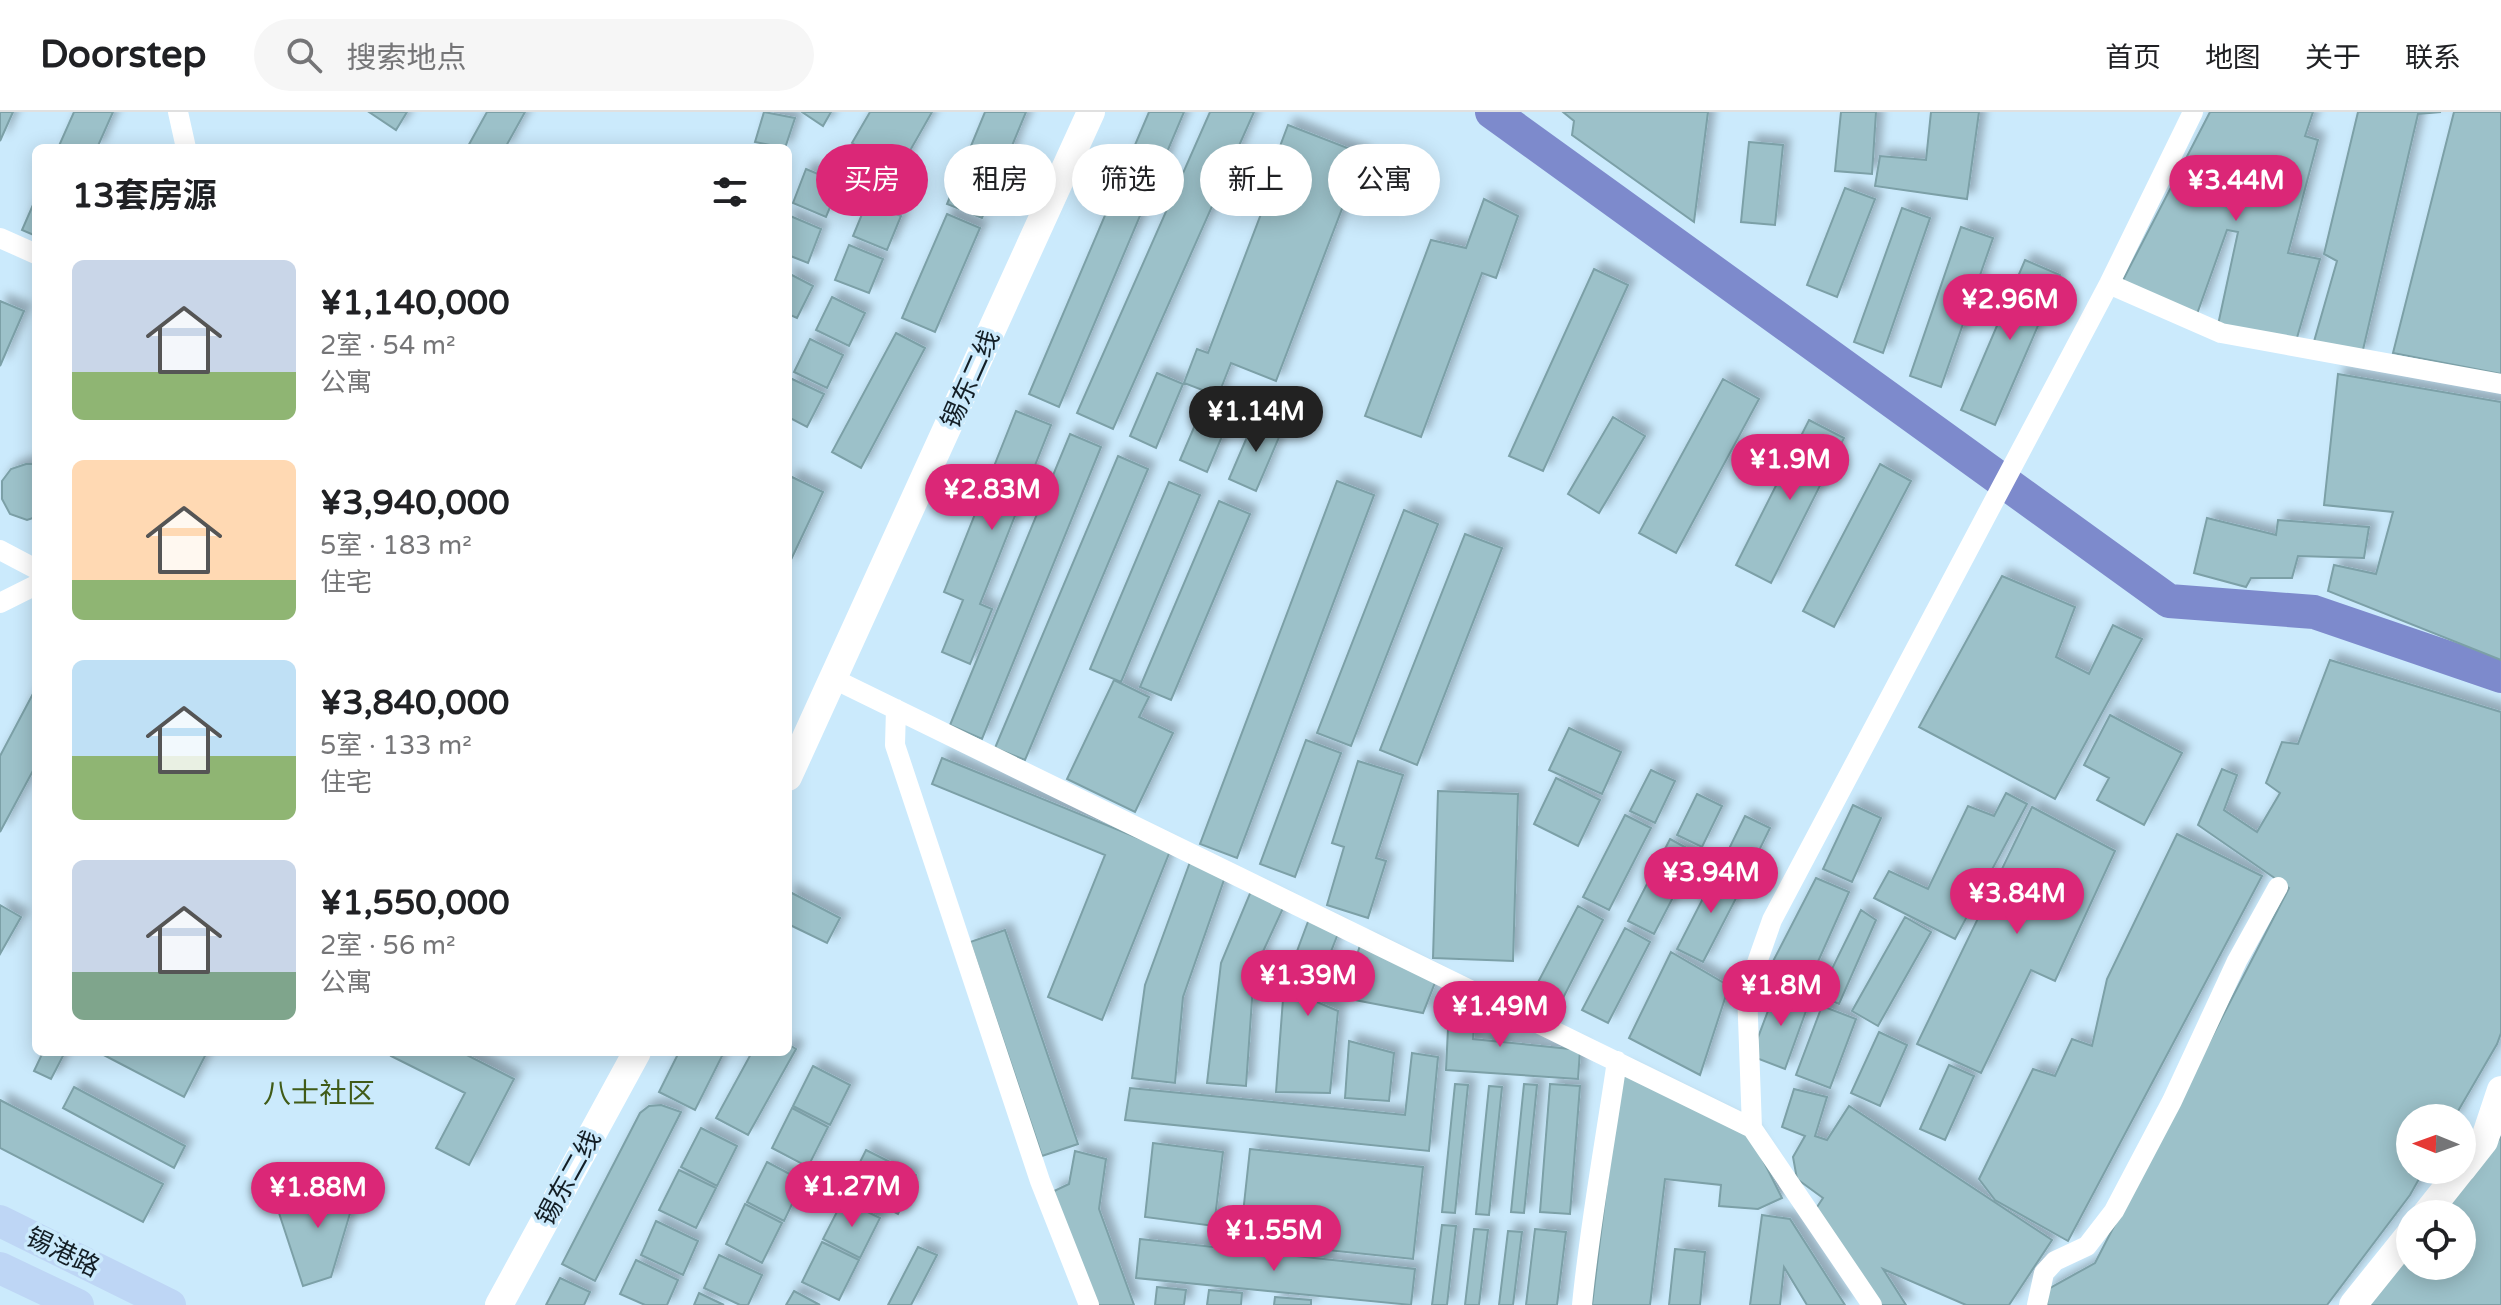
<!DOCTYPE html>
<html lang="zh">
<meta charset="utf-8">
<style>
:root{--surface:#fff;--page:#f6f6f6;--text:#202124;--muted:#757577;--line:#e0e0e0;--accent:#db2777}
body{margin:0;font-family:"Varela Round","Noto Sans SC",sans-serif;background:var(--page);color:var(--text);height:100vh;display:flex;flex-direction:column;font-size:30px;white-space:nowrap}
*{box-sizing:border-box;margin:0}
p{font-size:26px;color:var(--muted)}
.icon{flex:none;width:44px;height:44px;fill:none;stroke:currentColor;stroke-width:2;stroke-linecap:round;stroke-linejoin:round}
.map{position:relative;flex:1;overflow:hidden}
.side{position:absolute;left:32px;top:32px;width:760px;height:912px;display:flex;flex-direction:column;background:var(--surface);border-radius:12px;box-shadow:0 4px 20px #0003}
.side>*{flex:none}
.top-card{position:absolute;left:816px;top:32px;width:760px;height:72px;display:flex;gap:16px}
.needle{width:52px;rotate:271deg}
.controls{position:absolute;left:2396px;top:992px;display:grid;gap:16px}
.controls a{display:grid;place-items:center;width:80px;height:80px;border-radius:50%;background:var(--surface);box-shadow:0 4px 20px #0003;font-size:40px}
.price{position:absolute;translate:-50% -68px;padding:0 18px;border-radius:28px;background:var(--accent);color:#fff;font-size:26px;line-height:52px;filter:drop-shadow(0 2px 4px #0008)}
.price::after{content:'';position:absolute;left:50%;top:48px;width:24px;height:18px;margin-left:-12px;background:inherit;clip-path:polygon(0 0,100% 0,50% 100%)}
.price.selected{background:#222;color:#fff}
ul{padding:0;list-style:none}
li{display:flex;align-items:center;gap:24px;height:200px;padding:0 40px}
li span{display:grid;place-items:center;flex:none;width:224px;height:160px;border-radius:12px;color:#555}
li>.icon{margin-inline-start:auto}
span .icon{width:96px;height:96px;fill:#fffc;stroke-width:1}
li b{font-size:34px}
h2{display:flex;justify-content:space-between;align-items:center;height:96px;padding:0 40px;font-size:34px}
.tag{padding:0 28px;border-radius:36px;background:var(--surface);box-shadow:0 4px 20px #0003;font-size:28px;line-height:72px}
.tag.selected{background:var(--accent);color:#fff}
header{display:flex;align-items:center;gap:48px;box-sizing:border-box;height:112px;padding:0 40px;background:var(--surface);border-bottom:2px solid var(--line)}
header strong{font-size:38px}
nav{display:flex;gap:44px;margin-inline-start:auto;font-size:28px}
.search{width:560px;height:72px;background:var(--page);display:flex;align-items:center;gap:20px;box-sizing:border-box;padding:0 28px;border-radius:44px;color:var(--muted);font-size:30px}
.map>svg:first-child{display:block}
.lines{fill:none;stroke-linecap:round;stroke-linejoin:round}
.river{stroke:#7d8acc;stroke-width:34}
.building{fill:#9cc1c9;stroke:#7ca0a7;stroke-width:2;filter:url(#shadow)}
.street{stroke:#fff;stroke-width:20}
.secondary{stroke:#fff;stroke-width:28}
.primary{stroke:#bed6f5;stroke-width:32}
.labels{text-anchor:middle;stroke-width:7;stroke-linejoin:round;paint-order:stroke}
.street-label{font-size:26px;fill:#131e25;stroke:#cbeafc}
.neighbourhood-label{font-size:28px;fill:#405b17;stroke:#cbeafc}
</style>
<header>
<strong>Doorstep</strong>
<div class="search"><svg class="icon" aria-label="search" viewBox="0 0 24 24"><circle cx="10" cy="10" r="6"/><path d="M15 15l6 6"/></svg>搜索地点</div>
<nav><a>首页</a><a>地图</a><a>关于</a><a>联系</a></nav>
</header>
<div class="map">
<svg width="2501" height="1193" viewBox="0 0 2501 1193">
<defs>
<filter id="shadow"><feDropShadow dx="7" dy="-7" stdDeviation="4" flood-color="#0004"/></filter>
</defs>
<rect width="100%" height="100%" fill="#cbeafc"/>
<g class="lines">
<path class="river" d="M1492,0l677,489 145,11 187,64"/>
</g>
<path class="building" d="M0,0h13l-13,29z
M74,0h39l-16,36h-39z
M369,0h38l-11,18z
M487,0h38l-20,36h-38z
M764,0l31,6 -10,30 -30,-6z
M802,0h29l-8,14z
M870,0h62l-33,58 -47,-27z
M985,0h41l-44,106 -35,-14z
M1149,0h35l-125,295 -30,-13z
M1210,0h44l-141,317 -36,-16z
M1563,0h145l-14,110 -122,-87 2,-14z
M1841,0h35l-4,62 -37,-3z
M1931,0h48l-12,87 -92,-13 5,-30 46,4z
M2210,0h103l-8,24 13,4 -30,113 32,6 -24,82 -78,-16 20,-93 -11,-2 -30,84 -75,-32z
M2358,0h83l-23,2 -56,240 -49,-9 24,-84 -13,-7z
M2454,0h47v262l-108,-21z
M1288,13l75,29 -87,227 -45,-18 -13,33 -34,-13 13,-34 11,4 77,-202 -6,-2z
M1749,30l34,3 -8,80 -34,-3z
M806,57l34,14 -14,34 -33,-14z
M1845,76l30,11 -38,98 -30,-12z
M36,86v38l-14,-6z
M1484,87l34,17 -22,62 -14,-5 -61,164 -56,-21 66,-176 35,8z
M867,90l34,14 -14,34 -34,-14z
M1902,96l28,10 -47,135 -29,-11z
M947,102l33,14 -45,104 -33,-14z
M788,103l33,14 -13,34 -20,-8z
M1961,115l32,11 -52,149 -31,-11z
M849,133l34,14 -14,34 -34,-13z
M2025,148l35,15 -65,150 -34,-15z
M1594,157l34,16 -85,186 -34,-15z
M788,161l25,13 -16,32 -9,-4z
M832,185l33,16 -16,33 -33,-16z
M0,189l24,10 -24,55z
M896,221l29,15 -64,120 -29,-16z
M810,227l33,16 -16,33 -33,-16z
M1157,261l26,11 -27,64 -26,-12z
M2338,262l163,28v258l-173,-69 6,-26 42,9 17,-62 -69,-7z
M790,266l34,16 -17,33 -19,-10z
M1723,267l36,20 -83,154 -37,-20z
M1207,285l27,11 -27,64 -27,-12z
M1016,299l35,14 -71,179 12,5 -22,55 -28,-12 21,-52 -19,-8z
M1256,304l27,12 -27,63 -27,-12z
M1613,305l32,19 -46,77 -31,-19z
M1809,308l35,18 -73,145 -35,-18z
M1070,322l31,13 -119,292 -32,-14z
M1118,344l30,13 -123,291 -30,-12z
M26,352h10v53l-9,3 -17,-6 -8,-15v-18l9,-12z
M1880,352l31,17 -77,146 -31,-16z
M792,365l31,15 -35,74v-82z
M1337,369l37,14 -137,363 -37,-14z
M1169,370l31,13 -79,187 -31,-13z
M1219,389l31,13 -79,186 -31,-13z
M1404,398l34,14 -87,222 -34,-13z
M2207,406l69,17 2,-15 91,7 -5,31 -66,-2 -6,22h-41l-5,9 -52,-14z
M1465,422l37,14 -85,217 -37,-15z
M2002,464l73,31 -19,50 33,17 24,-49 29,14 -87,160 -136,-72z
M2330,548l171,52v321l-4,11 -43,74h-44v52h14l-14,25 -83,110h-280l1,-16 47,-26 194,-375 -91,-63 24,-56 15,6 -13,35 33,22 23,-39 -14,-10 16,-41 16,2z
M1114,568l35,17 -10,20 34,16 -38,79 -68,-33z
M36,576v77l-36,67v-76z
M2110,603l72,38 -38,72 -47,-25 12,-22 -25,-13z
M1569,616l52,24 -19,42 -53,-24z
M1306,628l35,13 -46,124 -35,-13z
M942,646l228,93 -68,169 -54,-23 57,-142 -173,-71z
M1358,649l45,14 -27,83 10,3 -18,57 -41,-13 17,-58 -12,-4z
M1651,658l24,11 -20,42 -25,-12z
M1556,666l44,22 -22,46 -44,-22z
M1438,679l80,3 -5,167 -80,-3z
M2006,681l21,11 -72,135 -81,-41 15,-27 39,18 40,-83 26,10z
M1697,682l25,12 -20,41 -25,-12z
M1853,693l28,13 -29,64 -29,-13z
M2032,695l83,44 -60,130 -24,-11 -50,103 -64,-29z
M1625,703l26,13 -42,82 -26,-13z
M1745,704l25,12 -20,41 -25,-12z
M2177,722l85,42 -194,365 -73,-41 -16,-21 54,-110 22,7 17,-37 20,7 15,-67z
M1670,727l26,14 -42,81 -26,-13z
M1190,750l35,15 -42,120 -8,86 -43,-5 13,-93z
M1719,755l26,14 -42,81 -26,-13z
M1816,766l33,14 -33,74 14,7 31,-63 15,10 -37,84 -72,-31z
M788,779l52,27 -13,25 -39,-19z
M1251,779l33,15 -30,65 -8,115 -39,-3 14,-120z
M0,793l21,12 -21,37z
M1578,794l25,14 -42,82 -26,-14z
M1905,805l26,15 -53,94 -26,-15z
M1309,807l30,12 -27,69 26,11 -8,82 -54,-1 8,-106z
M1625,816l25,14 -42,81 -26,-13z
M1005,818l73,214 -36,12 -72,-214z
M1361,830l75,38 -13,33 -79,-15z
M1671,840l58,34 -29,89 -71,-37z
M1450,875l26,14 -3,38 107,11 -2,29 -132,-9z
M1777,875l33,13 -25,69 -34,-13z
M1822,894l34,13 -26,69 -34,-13z
M1879,920l28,13 -27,61 -29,-13z
M1349,929l45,12 -5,48 -44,-3z
M788,932l8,5 -48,86 -32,-17 36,-66h36z
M43,940h22l-14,27 -17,-8z
M98,940h109l-23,45z
M393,940h68l53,27 -45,86 -33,-17 29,-55 -74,-37z
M679,940h45l-29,58 -36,-18z
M1412,941l26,4 -9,94 -304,-31 5,-32 275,27z
M1949,953l25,11 -29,64 -25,-11z
M813,954l37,19 -20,40 -37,-19z
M1621,958l128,62 33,66 -24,11 -39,-3 2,-21 -56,-6 -15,126h-58z
M1455,972l13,1 -13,128 -13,-1z
M1524,972l13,1 -13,128 -13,-1z
M1550,972l30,2 -10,128 -30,-2z
M1489,974l13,1 -13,128 -13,-1z
M74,975l111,59 -11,22 -111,-60z
M1794,977l33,8 -12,39 12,4 22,-34 203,134 -43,65h-43l-83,-36 23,36h-27l-64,-95 8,-12 -26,-19 -4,-22 12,-21 -23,-9z
M0,988l163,84 -20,38 -143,-74z
M661,993l20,7 -86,169 -33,-17 78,-151 9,-7z
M792,996l36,19 -20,40 -36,-19z
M701,1016l36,18 -20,40 -36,-19z
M2501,1025v168h-133l42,-53v14h52v-52h-22z
M1153,1031l70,9 -9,74 -69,-9z
M1250,1037l173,18 -10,92 -173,-18z
M866,1038l50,25 -18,39 -51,-26z
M1075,1039l31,8 -7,50 35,96h-37l-45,-113 17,-8z
M767,1050l36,19 -19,40 -37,-19z
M679,1058l37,18 -20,40 -37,-18z
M360,1068l-29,97 -28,9 -26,-79z
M843,1088l37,18 -20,40 -37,-19z
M745,1092l37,19 -20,40 -36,-19z
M1762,1103l28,4 55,86h-38l-23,-38 -4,38h-30z
M656,1109l42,20 -15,34 -42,-20z
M1442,1113l14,1 -9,79h-15z
M1474,1117l14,1 -9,75h-14z
M1535,1117l31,3 -9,73h-31z
M1508,1119l14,1 -9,73h-14z
M1140,1127l275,30 -4,36 -275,-27z
M822,1130l37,18 -20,40 -37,-18z
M918,1135l19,8 -26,50h-23z
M1675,1137l30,3 -5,53h-31z
M719,1143l43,20 -14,30h-8l-36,-17z
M636,1148l42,20 -11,25h-22l-25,-11z
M560,1166l30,14 -6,13h-38z
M1157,1175l29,3 -2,15h-29z
M1209,1178l33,3 -1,12h-34z
M794,1179l26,14h-34z
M699,1181l25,12h-30z
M1275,1185l36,3v5h-37z"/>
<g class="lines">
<path class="street" d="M178,0l8,36
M0,126l36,16
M2109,172l112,49 280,51
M0,438l36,19
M0,491l36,-18
M834,567l918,449 120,177
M896,597l-1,36 145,436 49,124
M1752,1016l-5,-137 25,-71 337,-636 84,-172
M1582,1193c8,-82 23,-162 35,-244
M2037,1193l7,-32 11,-12 32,-15 27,-35 58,-110 65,-140 41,-74"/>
<path class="secondary" d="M788,665l303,-665
M2462,1057l22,-28 17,-51
M2426,1102l35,-44
M499,1193l138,-253
M2353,1193l57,-71"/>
<path class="primary" d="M0,1109l170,84
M0,1156l78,37"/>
</g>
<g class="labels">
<g class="street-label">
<text transform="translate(970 267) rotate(-66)" y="9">锡东二线</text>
<text transform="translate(568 1066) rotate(-61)" y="9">锡东二线</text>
<text transform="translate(63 1140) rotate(26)" y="9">锡港路</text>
</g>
<g class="neighbourhood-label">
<text x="319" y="991">八士社区</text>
</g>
</g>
</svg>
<div class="controls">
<a><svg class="needle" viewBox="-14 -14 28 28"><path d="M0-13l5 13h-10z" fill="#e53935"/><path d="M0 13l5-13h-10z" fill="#757577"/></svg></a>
<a><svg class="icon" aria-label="locate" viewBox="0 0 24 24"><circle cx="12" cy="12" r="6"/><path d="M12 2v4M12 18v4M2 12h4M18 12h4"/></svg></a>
</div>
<b class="price" style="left:2236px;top:111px">¥3.44M</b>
<b class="price" style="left:2010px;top:230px">¥2.96M</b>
<b class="price selected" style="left:1256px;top:342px">¥1.14M</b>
<b class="price" style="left:1790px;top:390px">¥1.9M</b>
<b class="price" style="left:992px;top:420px">¥2.83M</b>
<b class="price" style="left:1711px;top:803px">¥3.94M</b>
<b class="price" style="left:2017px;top:824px">¥3.84M</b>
<b class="price" style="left:1308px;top:906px">¥1.39M</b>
<b class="price" style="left:1781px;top:916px">¥1.8M</b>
<b class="price" style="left:1500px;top:937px">¥1.49M</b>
<b class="price" style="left:852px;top:1117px">¥1.27M</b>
<b class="price" style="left:318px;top:1118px">¥1.88M</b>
<b class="price" style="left:1274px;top:1161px">¥1.55M</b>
<div class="top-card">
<a class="tag selected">买房</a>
<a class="tag">租房</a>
<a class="tag">筛选</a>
<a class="tag">新上</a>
<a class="tag">公寓</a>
</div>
<section class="side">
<h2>13套房源<svg class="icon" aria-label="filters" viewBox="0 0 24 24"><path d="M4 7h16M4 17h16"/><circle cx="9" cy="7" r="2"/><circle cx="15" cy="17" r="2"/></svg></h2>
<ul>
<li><span style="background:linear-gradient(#c9d6e8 70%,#8fb573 0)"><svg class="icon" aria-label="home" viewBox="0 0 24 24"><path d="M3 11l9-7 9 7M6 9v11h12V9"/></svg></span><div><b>¥1,140,000</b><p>2室 · 54 m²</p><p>公寓</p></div></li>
<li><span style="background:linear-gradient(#ffd9b3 75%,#8fb573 0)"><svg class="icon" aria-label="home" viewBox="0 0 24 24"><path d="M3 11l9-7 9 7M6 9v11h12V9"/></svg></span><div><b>¥3,940,000</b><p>5室 · 183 m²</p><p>住宅</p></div></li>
<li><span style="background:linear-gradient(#bfe0f5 60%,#8fb573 0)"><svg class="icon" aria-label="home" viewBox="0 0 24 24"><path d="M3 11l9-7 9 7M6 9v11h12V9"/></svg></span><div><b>¥3,840,000</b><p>5室 · 133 m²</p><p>住宅</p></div></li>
<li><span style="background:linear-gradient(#c9d6e8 70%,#7fa58c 0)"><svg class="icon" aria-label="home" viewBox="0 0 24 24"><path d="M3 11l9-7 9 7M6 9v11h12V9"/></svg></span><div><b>¥1,550,000</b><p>2室 · 56 m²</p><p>公寓</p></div></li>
</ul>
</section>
</div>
